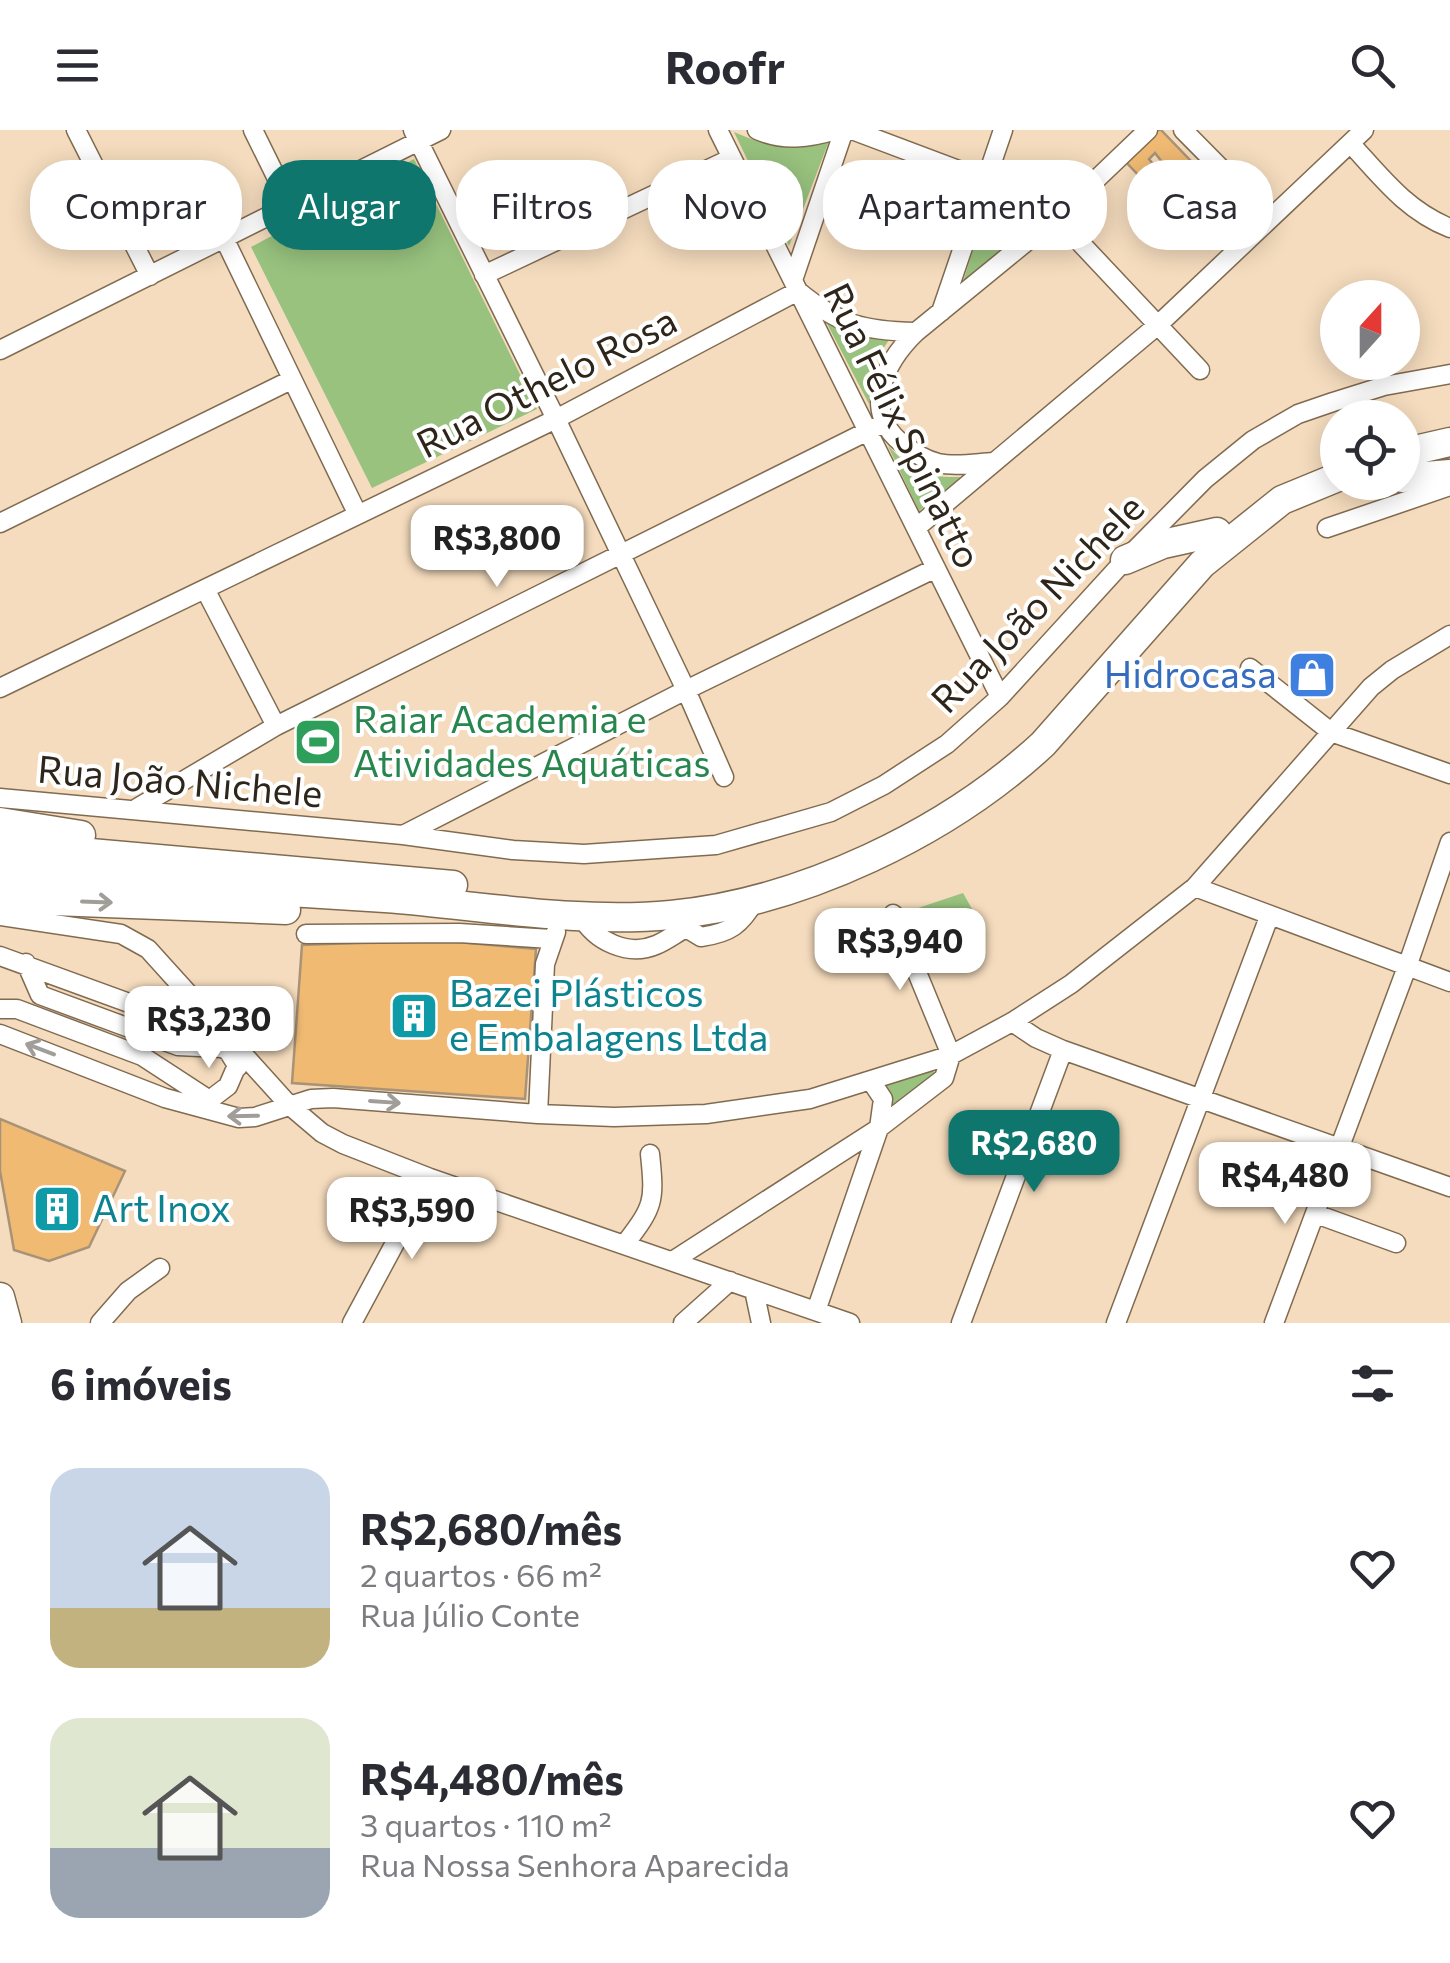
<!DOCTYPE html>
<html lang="pt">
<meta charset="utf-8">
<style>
:root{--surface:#fff;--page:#f2f2f3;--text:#2b2b33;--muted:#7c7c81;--accent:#0f766e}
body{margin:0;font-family:Commissioner,sans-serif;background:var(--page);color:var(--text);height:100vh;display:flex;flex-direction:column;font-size:38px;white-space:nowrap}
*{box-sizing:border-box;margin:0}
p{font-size:32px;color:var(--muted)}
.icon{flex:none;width:55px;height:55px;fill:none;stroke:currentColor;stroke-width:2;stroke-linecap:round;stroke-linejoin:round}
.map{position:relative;height:1193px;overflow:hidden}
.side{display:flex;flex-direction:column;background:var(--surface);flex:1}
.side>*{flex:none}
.top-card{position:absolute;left:30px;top:30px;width:1390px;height:90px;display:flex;gap:20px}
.needle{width:65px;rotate:21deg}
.controls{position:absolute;left:1320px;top:150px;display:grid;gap:20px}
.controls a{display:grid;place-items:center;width:100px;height:100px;border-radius:50%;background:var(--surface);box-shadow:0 5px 25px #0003;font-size:50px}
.price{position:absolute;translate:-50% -85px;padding:0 22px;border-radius:20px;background:#fff;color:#222;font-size:32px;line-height:65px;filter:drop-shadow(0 2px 5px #0008)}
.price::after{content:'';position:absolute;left:50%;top:60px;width:30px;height:22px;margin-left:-15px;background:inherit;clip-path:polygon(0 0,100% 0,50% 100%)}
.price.selected{background:var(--accent);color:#fff}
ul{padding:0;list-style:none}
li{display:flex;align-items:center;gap:30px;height:250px;padding:0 50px}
li span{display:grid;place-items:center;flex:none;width:280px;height:200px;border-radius:30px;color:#555}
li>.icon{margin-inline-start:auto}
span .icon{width:120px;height:120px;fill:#fffc;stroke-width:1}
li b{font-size:42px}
h2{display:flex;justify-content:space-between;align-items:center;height:120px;padding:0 50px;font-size:42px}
.tag{padding:0 35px;border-radius:40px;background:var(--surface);box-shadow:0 5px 25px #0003;font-size:35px;line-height:90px}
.tag.selected{background:var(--accent);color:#fff}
header{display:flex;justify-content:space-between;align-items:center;height:130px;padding:0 50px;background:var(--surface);font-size:45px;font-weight:700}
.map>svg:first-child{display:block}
.green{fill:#98c27e}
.building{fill:#f0ba73;stroke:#a99377;stroke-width:2.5}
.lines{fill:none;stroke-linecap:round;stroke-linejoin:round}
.minor-casing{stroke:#816b50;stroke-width:21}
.highway-casing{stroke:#816b50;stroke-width:31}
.minor{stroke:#fff;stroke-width:18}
.highway{stroke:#fff;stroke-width:28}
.oneway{stroke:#a19d98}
.labels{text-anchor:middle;stroke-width:8;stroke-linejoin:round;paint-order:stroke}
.street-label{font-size:38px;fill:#2f261b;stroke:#fff}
.shop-label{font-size:38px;fill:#366cbe;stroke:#fff;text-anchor:end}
.leisure-label{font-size:38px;fill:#27864d;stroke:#fff;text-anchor:start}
.culture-label{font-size:38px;fill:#0d838f;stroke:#fff;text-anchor:start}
</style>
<header><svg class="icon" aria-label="menu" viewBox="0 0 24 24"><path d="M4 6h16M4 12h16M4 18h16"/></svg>Roofr<svg class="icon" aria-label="search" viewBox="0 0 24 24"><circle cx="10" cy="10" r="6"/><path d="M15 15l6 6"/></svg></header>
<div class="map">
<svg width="1450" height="1193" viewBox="0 0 1450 1193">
<rect width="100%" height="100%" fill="#f5dcbe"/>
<path class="green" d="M734,2c33,14 60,22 95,9l-40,105z
M414,29l123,250 -165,79 -121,-241z
M994,62l43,17 3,9 -77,64 27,-87z
M824,188l30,16 35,6 -15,22 -5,42z
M888,316c26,26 36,32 74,31l-43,34z
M963,763l21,37 -60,26 -21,-43z
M926,937l10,6 -1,6 -43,27v-8l-10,-12z"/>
<path class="building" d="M1154,0h7l29,30 -15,19 -20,-26 -6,6 8,10 -13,12 -21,-22z
M435,810l101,9 -11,150 -233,-16 10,-138z
M0,989l125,52 -36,76 -40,14 -35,-11 -14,-79z"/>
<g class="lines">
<g class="minor-casing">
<path id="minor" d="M76,0l74,146
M253,0l37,75
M413,0l143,289 130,271 38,87
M718,0l282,567
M757,0c27,12 52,8 79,0
M852,0l189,71 159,169
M1183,0l87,88
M1351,14c31,34 56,67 99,84
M224,108l133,275
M484,145l248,-117
M793,150l51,-150
M941,182l62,-182
M0,220l441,-220
M993,332c-17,1 -37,5 -55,1 -12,-3 -24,-10 -34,-18 -44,-33 -20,-82 12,-113l142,-116 90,-86
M0,393l291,-143
M916,398l243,-204 205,-194
M1327,398l123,-42
M205,459l71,137
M1250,538l81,64 119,42
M0,558l556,-269 242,-128c41,34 66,40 118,41
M0,668l403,37 110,15 71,4 132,-9 115,-33 53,-27 63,-41 53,-47 125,-137 80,-81 48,-39 45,-26 35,-12 51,-16 66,-12
M137,678l139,-82 608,-303
M403,705l283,-145 250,-122
M1195,757l255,95
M893,784l58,141
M0,786l121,18 27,15 141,156 33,28 21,11 87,34 420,145
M581,786c14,25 47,41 75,29 10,-4 19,-11 28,-16
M678,793l23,14c29,-4 40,-12 55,-38
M306,804l153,-1 92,6
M0,826l228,83
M26,833l14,32 138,51 44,2 6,3 10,16
M0,879h17l125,47 69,45
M1012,892l24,16 27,12 387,137
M0,904l165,64 74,20 16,-1 56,-18 22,-1 205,16 76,3 92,-3 104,-15 141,-44 61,-33 59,-38 124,-97 176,-200 21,-17 58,-35
M203,975l25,-19 13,-30
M538,984l7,-150 11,-32
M1316,1084l80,29
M625,1114c29,-38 30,-42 25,-90
M674,1130l205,-132 65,-50 7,-23
M754,1160l7,33
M816,1181l63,-183 4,-29 -12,-18
M100,1193l28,-32 32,-23
M352,1193l78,-145
M683,1193l47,-42
M961,1193l102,-273
M1116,1193l153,-406
M1274,1193l133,-356 43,-125"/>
</g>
<g class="highway-casing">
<path id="highway" d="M1402,323l48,-11
M1402,348l48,-4
M1125,430l38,-16 54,-12
M0,692l81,13
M0,715l453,40
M0,742c128,10 256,18 385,26 94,7 191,26 286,17 131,-13 276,-82 372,-171l159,-180 80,-64 56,-23
M0,769l286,11
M0,1167l7,26"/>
</g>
<use href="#minor" class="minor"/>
<use href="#highway" class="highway"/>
</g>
<defs><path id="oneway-shaft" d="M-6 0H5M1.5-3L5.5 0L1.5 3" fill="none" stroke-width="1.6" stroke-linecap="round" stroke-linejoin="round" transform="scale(2.5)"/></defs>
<g class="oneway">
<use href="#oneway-shaft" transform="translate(97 772) rotate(2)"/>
<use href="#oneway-shaft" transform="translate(40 919) rotate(-159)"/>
<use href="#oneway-shaft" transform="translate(385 972) rotate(4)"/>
<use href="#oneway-shaft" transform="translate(243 986) rotate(179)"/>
</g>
<defs>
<g id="shop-square" transform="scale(2.5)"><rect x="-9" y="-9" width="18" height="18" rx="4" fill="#3f7fe0" stroke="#fff"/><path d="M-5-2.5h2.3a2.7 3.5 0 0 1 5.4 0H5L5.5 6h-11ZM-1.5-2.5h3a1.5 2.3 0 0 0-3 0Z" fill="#fff"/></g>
<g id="stadium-square" transform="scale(2.5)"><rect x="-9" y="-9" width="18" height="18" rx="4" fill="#2e9e5b" stroke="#fff"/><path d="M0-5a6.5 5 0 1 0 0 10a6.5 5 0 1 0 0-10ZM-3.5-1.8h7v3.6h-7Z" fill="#fff"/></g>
<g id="building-square" transform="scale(2.5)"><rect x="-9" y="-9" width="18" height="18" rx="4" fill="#0f9aa8" stroke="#fff"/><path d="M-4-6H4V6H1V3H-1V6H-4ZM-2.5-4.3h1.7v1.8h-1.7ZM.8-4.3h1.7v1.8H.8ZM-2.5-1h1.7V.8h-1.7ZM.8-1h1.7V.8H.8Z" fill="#fff"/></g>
</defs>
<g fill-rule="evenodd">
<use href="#shop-square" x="1312" y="545"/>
<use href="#stadium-square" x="318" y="612"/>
<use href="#building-square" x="414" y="886"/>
<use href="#building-square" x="57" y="1079"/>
</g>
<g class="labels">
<g class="street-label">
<text transform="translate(547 253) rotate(-27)" y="13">Rua Othelo Rosa</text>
<text transform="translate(902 296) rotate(64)" y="13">Rua Félix Spinatto</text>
<text transform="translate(1038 474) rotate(-46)" y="13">Rua João Nichele</text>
<text transform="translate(180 652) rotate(5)" y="13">Rua João Nichele</text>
</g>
<g class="shop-label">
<text x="1277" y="558">Hidrocasa</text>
</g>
<g class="leisure-label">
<text x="353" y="603">Raiar Academia e<tspan x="353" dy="44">Atividades Aquáticas</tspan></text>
</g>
<g class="culture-label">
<text x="449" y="877">Bazei Plásticos<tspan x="449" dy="44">e Embalagens Ltda</tspan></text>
<text x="92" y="1092">Art Inox</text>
</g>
</g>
</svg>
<div class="controls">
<a><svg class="needle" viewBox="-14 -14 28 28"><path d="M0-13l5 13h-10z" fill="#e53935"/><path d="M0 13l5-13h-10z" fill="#7c7c81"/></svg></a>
<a><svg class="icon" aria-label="locate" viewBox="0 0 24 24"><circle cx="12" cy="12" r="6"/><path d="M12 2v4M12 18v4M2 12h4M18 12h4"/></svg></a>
</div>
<b class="price" style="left:497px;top:460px">R$3,800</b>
<b class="price" style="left:900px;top:863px">R$3,940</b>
<b class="price" style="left:209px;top:941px">R$3,230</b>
<b class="price selected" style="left:1034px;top:1065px">R$2,680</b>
<b class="price" style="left:1285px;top:1097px">R$4,480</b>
<b class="price" style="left:412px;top:1132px">R$3,590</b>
<div class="top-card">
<a class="tag">Comprar</a>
<a class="tag selected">Alugar</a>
<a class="tag">Filtros</a>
<a class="tag">Novo</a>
<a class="tag">Apartamento</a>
<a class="tag">Casa</a>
</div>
</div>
<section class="side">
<h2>6 imóveis<svg class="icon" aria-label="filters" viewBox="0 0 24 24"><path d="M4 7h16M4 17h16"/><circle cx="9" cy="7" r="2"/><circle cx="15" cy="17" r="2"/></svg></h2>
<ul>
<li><span style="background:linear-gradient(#c9d6e8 70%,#c2b280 0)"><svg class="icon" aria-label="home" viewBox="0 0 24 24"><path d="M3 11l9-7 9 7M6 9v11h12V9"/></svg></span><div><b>R$2,680/mês</b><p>2 quartos · 66 m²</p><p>Rua Júlio Conte</p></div><svg class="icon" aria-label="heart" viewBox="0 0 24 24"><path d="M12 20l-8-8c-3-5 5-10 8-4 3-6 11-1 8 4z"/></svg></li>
<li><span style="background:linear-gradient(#dfe7d0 65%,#9aa5b1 0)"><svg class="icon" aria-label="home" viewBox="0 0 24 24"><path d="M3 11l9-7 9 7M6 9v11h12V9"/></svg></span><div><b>R$4,480/mês</b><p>3 quartos · 110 m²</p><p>Rua Nossa Senhora Aparecida</p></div><svg class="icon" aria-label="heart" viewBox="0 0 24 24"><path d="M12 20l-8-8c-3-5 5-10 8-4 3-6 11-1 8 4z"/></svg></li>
</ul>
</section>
